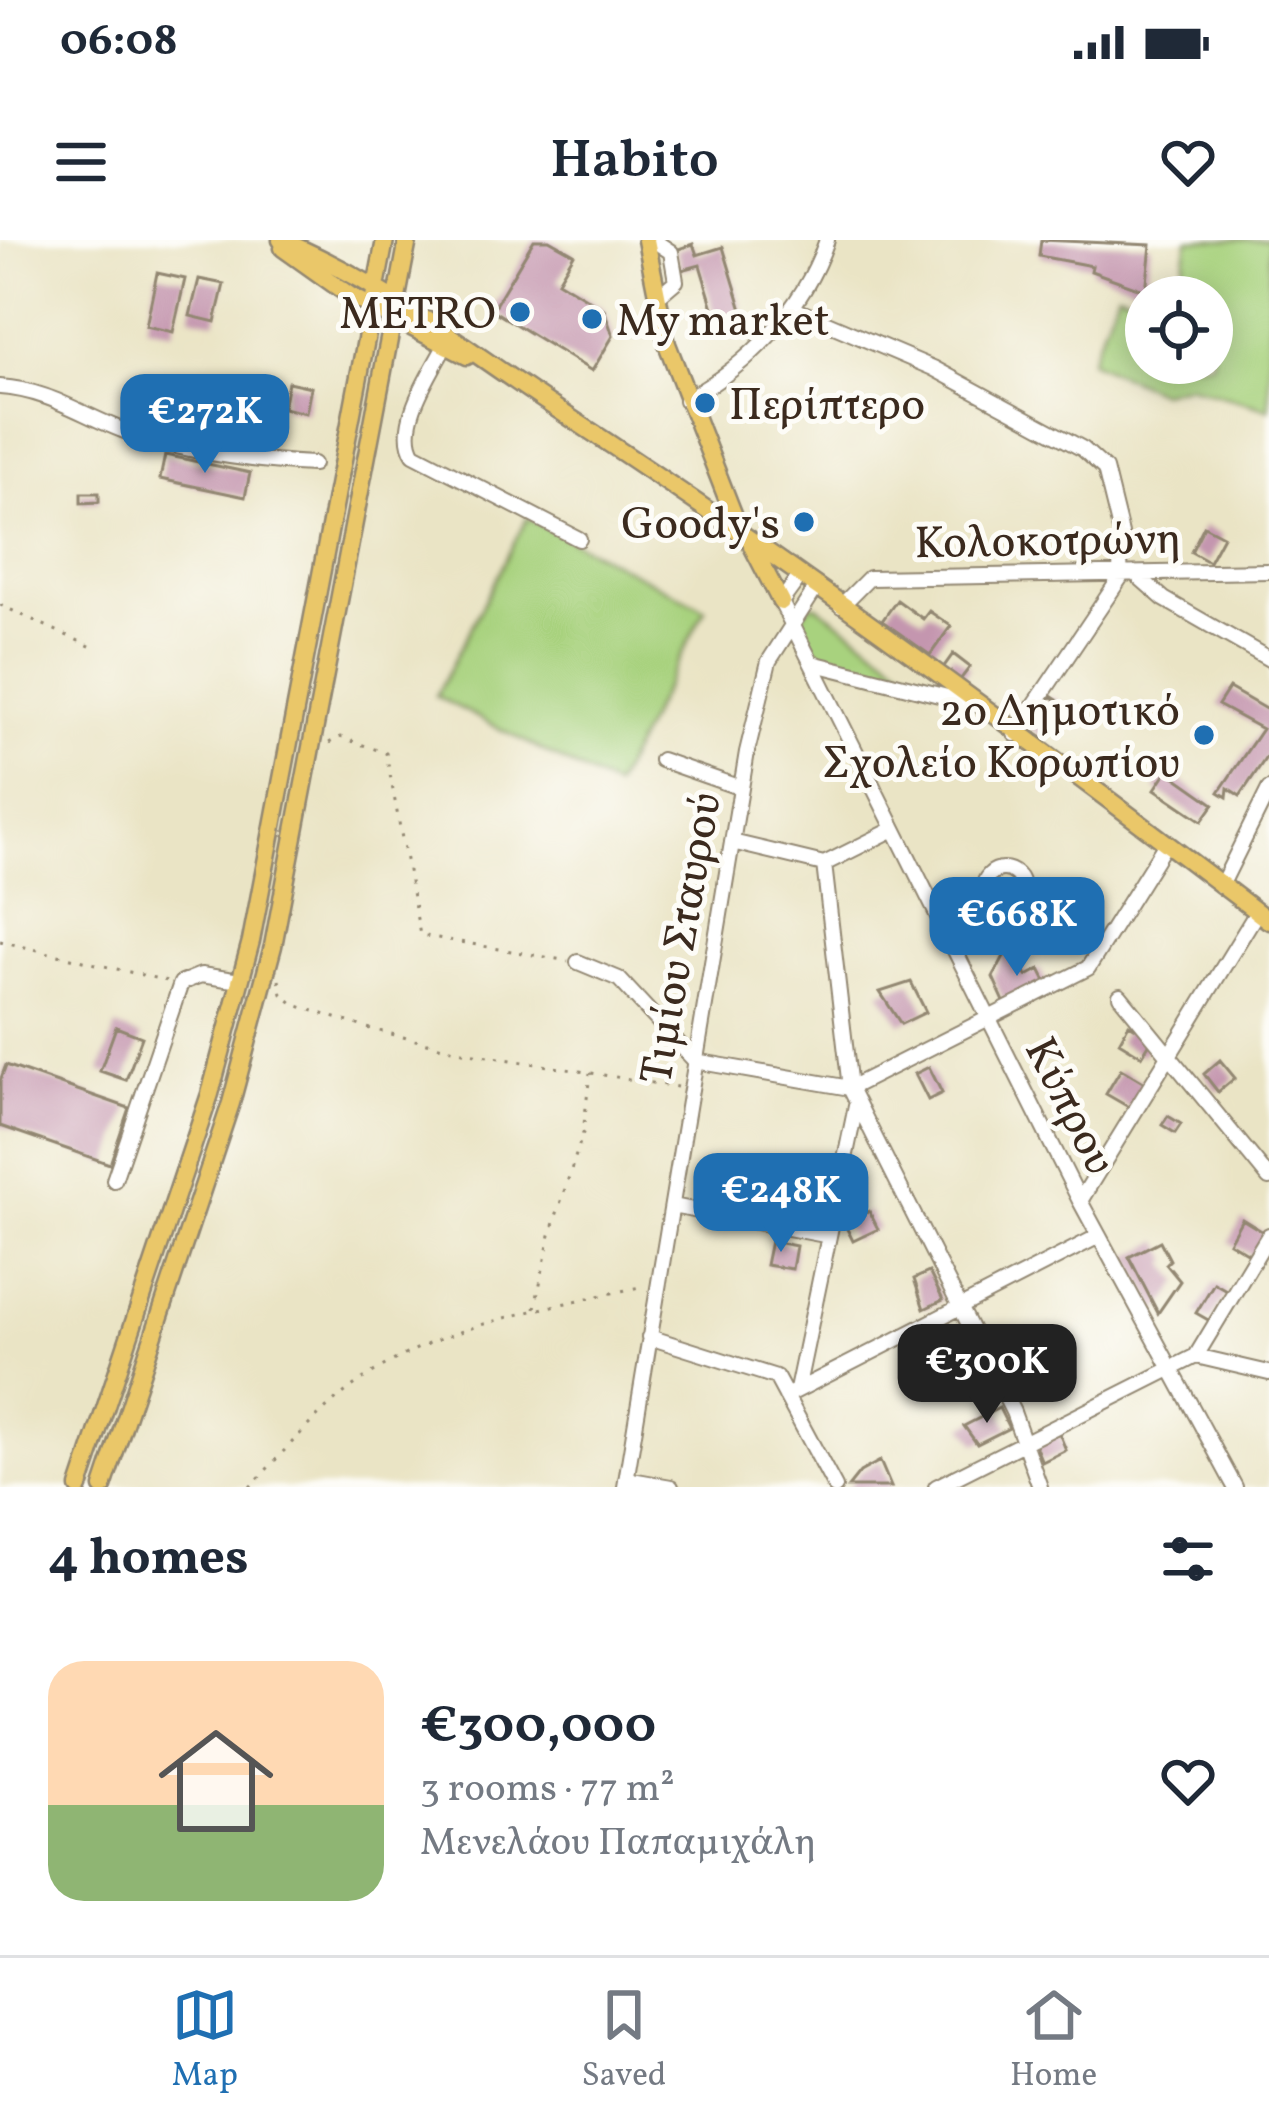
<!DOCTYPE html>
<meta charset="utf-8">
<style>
:root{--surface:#fff;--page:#f6f6f7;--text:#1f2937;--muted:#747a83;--line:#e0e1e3;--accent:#1f6fb2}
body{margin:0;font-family:Vollkorn,serif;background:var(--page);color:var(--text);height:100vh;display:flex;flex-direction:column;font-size:45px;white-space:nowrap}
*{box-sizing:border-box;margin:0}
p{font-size:39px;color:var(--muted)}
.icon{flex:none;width:66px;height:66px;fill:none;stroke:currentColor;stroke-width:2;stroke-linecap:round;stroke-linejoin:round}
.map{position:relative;height:1247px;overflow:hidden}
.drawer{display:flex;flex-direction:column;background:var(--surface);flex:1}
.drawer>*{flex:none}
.controls{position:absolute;left:1125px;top:36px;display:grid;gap:24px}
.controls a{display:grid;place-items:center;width:108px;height:108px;border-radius:50%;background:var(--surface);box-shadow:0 6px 30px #0003;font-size:60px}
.price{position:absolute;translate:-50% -102px;padding:0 27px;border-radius:24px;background:var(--accent);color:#fff;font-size:39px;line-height:78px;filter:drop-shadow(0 3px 6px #0008)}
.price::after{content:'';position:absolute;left:50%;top:72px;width:36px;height:27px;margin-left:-18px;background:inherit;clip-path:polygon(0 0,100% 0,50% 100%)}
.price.on{background:#222;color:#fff}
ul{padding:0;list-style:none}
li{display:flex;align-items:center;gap:36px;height:300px;padding:0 48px}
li+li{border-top:3px solid var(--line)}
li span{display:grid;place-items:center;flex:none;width:336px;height:240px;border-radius:36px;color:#555}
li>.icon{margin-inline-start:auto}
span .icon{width:144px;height:144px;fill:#fffc;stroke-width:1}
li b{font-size:51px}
h2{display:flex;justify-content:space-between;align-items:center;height:144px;padding:0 48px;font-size:51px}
.status{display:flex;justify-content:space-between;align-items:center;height:84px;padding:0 60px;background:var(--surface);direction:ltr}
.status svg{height:33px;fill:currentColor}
header{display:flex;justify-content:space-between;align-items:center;height:156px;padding:0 48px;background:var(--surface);font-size:54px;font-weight:600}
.dock{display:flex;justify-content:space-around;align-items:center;height:168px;border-top:3px solid var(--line);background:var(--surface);font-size:33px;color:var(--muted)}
.dock a{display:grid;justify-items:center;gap:6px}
.dock .on{color:var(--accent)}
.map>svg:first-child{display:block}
.green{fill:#a8d27e;stroke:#727e4e;stroke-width:3}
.building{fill:#c496af}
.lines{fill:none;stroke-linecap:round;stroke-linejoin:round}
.minor-casing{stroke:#928772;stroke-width:18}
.major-casing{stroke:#928772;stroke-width:21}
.path{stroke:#928772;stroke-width:3;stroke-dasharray:3 9;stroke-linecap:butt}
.minor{stroke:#fff;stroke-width:14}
.major{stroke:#eac769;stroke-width:16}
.poi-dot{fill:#1f6fb2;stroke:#fdfcf7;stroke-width:4.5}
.labels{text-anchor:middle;stroke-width:10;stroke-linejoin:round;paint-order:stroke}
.poi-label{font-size:45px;fill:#3b2a1e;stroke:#fdfcf7;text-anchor:end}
.street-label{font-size:45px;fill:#3b2a1e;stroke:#fdfcf7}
</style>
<div class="status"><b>06:08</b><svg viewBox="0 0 49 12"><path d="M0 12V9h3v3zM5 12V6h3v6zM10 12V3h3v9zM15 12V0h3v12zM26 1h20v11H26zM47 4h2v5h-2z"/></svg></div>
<header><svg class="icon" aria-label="menu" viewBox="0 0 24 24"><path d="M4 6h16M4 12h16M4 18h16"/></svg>Habito<svg class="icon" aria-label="heart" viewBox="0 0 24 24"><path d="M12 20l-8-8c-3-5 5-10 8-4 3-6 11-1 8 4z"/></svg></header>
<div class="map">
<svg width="1269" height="1247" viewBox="0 0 1269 1247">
<rect width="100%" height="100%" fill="#fdfcf7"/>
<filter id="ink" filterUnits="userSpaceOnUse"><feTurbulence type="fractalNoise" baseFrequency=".00833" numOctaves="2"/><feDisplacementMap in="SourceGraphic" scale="24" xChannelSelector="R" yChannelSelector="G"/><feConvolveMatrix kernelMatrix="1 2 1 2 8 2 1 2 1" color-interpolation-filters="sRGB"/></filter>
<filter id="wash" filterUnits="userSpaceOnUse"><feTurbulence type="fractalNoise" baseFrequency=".004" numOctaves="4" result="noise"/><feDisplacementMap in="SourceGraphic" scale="48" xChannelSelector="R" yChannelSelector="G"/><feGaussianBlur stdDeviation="2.7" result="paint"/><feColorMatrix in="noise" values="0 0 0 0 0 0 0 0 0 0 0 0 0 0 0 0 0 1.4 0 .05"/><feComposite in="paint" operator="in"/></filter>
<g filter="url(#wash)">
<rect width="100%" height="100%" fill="#eae4c5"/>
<path class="green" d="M1188,0h81v169l-81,-24 -28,7 -70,-31 28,-69 28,11v60h66v-66h-33z
M527,278l178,91 -91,178 -178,-91z
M809,365h7l90,65 -21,7 -66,-19 -21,-37z"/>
<g id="blocks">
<path class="building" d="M534,0h15l25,14 -16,27 46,28 9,27 -21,35 -100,-61z
M1041,0l110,5 -5,46 -55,-20 1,-5 -53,-10z
M693,4l4,11 26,-8 19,63 -26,8 -16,-53 -18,5 -6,-20z
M157,33l28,6 -12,53 -27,-6z
M199,39l25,5 -9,38 -25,-6z
M288,142l23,5 -5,26 -23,-5z
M165,215l85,18 -5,24 -85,-18z
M81,253h18v9l-18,1z
M1204,286l19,10 -14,26 -18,-10z
M897,360l26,19 6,-8 22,15 -21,29 -48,-34z
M953,414l17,13 -10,13 -17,-12z
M1229,448l40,23v42l-29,43 -12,-8 -1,9 -8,-5 43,-63 -44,-24z
M1051,456l17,11 -22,32 -16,-11z
M1167,531l47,33 -12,17 -47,-32z
M1011,703l16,33 13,-7 9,18 -43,19 -13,-29z
M911,742l15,30 -25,12 -21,-32z
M1129,784l24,14 -11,18 -23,-14z
M116,787l26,10 -16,43 -26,-9z
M1220,820l15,18 -17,14 -14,-18z
M6,825l123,43 -19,56 -110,-38v-45z
M929,827l13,26 -14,7 -13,-26z
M1121,829l25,15 -14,25 -26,-15z
M1168,876l13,8 -6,9 -13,-8z
M869,971l9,18 -25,12 -9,-18z
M1242,979l26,16 -14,22 -25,-15z
M771,1001l25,5 -4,23 -26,-4z
M1160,1001l10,19 -4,4 14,17 -22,32 -29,-56z
M929,1032l14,28 -19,9 -10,-30z
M1214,1043l14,8 -18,30 -14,-8z
M999,1168l10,20 -32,16 -13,-18z
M1059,1193l7,17 -24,12 -7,-17z
M880,1221l11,26h-43l12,-15z"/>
</g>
</g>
<g filter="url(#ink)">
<use href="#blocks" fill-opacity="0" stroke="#928772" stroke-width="3"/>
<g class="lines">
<g class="minor-casing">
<path id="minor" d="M653,0l18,12 5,29 -20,17
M794,69l139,59 150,81 22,20 16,65 -1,44 -105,156
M445,106c-14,27 -50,79 -31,108l165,85
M0,147c50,3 84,30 130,46 59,20 122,28 183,31
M686,160c64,-36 117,-90 141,-160
M800,336l-19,26 299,599 155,286
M1139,337l25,22 105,60
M841,366l28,-28 400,-7
M812,423l163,41
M661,520l80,28
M732,602l92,22 70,-35
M824,624l26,224 163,324 27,75
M984 648a19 19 0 1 1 38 0a19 19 0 1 1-38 0Z
M1221,646l48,-97
M940,683l47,-25
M578,722l41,17 76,82 155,27
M1120,756l149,182
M850,848l238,-120 77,-123
M114,940l67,-197 20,-8 39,6
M1080,961l177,-289
M672,966l153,29
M649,1097l127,40 59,110
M1196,1116l73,-121
M797,1150l59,-284
M786,1156l313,-160
M626,1239l45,8
M625,1247l122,-735 22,-91 47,-73
M936,1247l260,-131 73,17"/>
</g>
<g class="major-casing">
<path id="major" d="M281,0c109,46 182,108 279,171 243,159 478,334 709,510
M646,0l21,104 74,190
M283,8l66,47 118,61
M752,306l29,56
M79,1247l131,-393 41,-153 134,-701
M103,1247l128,-384 42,-157 135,-706"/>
</g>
<path class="path" d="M0,365l92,42
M329,503l11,-6 46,16 34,182 148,26
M0,701l167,40
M279,740l3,14 13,11 72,23 96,24 214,35
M535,1068l15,-73 33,-102 7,-60
M250,1247c31,-32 63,-70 99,-98 82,-63 197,-81 295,-103"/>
<use href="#minor" class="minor"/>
<use href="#major" class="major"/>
</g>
</g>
<g class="poi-dot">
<circle cx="520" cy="72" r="12"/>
<circle cx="592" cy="79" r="12"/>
<circle cx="705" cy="163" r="12"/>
<circle cx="804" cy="282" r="12"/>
<circle cx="1204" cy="495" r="12"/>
</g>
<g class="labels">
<g class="poi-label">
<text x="496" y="88">METRO</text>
<text x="616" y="95" text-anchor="start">My market</text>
<text x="729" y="179" text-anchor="start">Περίπτερο</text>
<text x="780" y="298">Goody's</text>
<text x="1180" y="485">2ο Δημοτικό<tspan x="1180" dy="52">Σχολείο Κορωπίου</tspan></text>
</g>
<g class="street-label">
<text transform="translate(1048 299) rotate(-1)" y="16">Κολοκοτρώνη</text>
<text transform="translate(679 698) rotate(-80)" y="16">Τιμίου Σταυρού</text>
<text transform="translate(1072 865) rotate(63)" y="16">Κύπρου</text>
</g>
</g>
</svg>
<div class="controls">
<a><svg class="icon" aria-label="locate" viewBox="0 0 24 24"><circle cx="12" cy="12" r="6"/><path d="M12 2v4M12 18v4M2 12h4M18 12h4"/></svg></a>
</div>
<b class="price" style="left:205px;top:236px">€272K</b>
<b class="price" style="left:1017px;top:739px">€668K</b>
<b class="price" style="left:781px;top:1015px">€248K</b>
<b class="price on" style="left:987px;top:1186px">€300K</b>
</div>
<section class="drawer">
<h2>4 homes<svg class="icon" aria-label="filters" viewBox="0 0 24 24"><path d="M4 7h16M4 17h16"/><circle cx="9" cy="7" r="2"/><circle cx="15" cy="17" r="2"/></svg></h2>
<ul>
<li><span style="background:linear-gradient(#ffd9b3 60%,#8fb573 0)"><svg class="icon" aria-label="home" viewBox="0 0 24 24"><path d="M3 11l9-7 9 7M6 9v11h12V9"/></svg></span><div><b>€300,000</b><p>3 rooms · 77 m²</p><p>Μενελάου Παπαμιχάλη</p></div><svg class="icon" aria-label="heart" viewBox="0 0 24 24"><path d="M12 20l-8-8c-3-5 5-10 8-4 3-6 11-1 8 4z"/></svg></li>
</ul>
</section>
<nav class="dock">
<a class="on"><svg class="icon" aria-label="map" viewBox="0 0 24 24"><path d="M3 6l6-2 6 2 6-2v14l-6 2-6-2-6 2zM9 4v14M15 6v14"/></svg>Map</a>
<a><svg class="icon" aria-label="saved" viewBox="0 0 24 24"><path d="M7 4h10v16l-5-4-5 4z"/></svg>Saved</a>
<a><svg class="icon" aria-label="home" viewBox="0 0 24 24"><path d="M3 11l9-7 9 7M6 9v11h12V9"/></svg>Home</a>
</nav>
